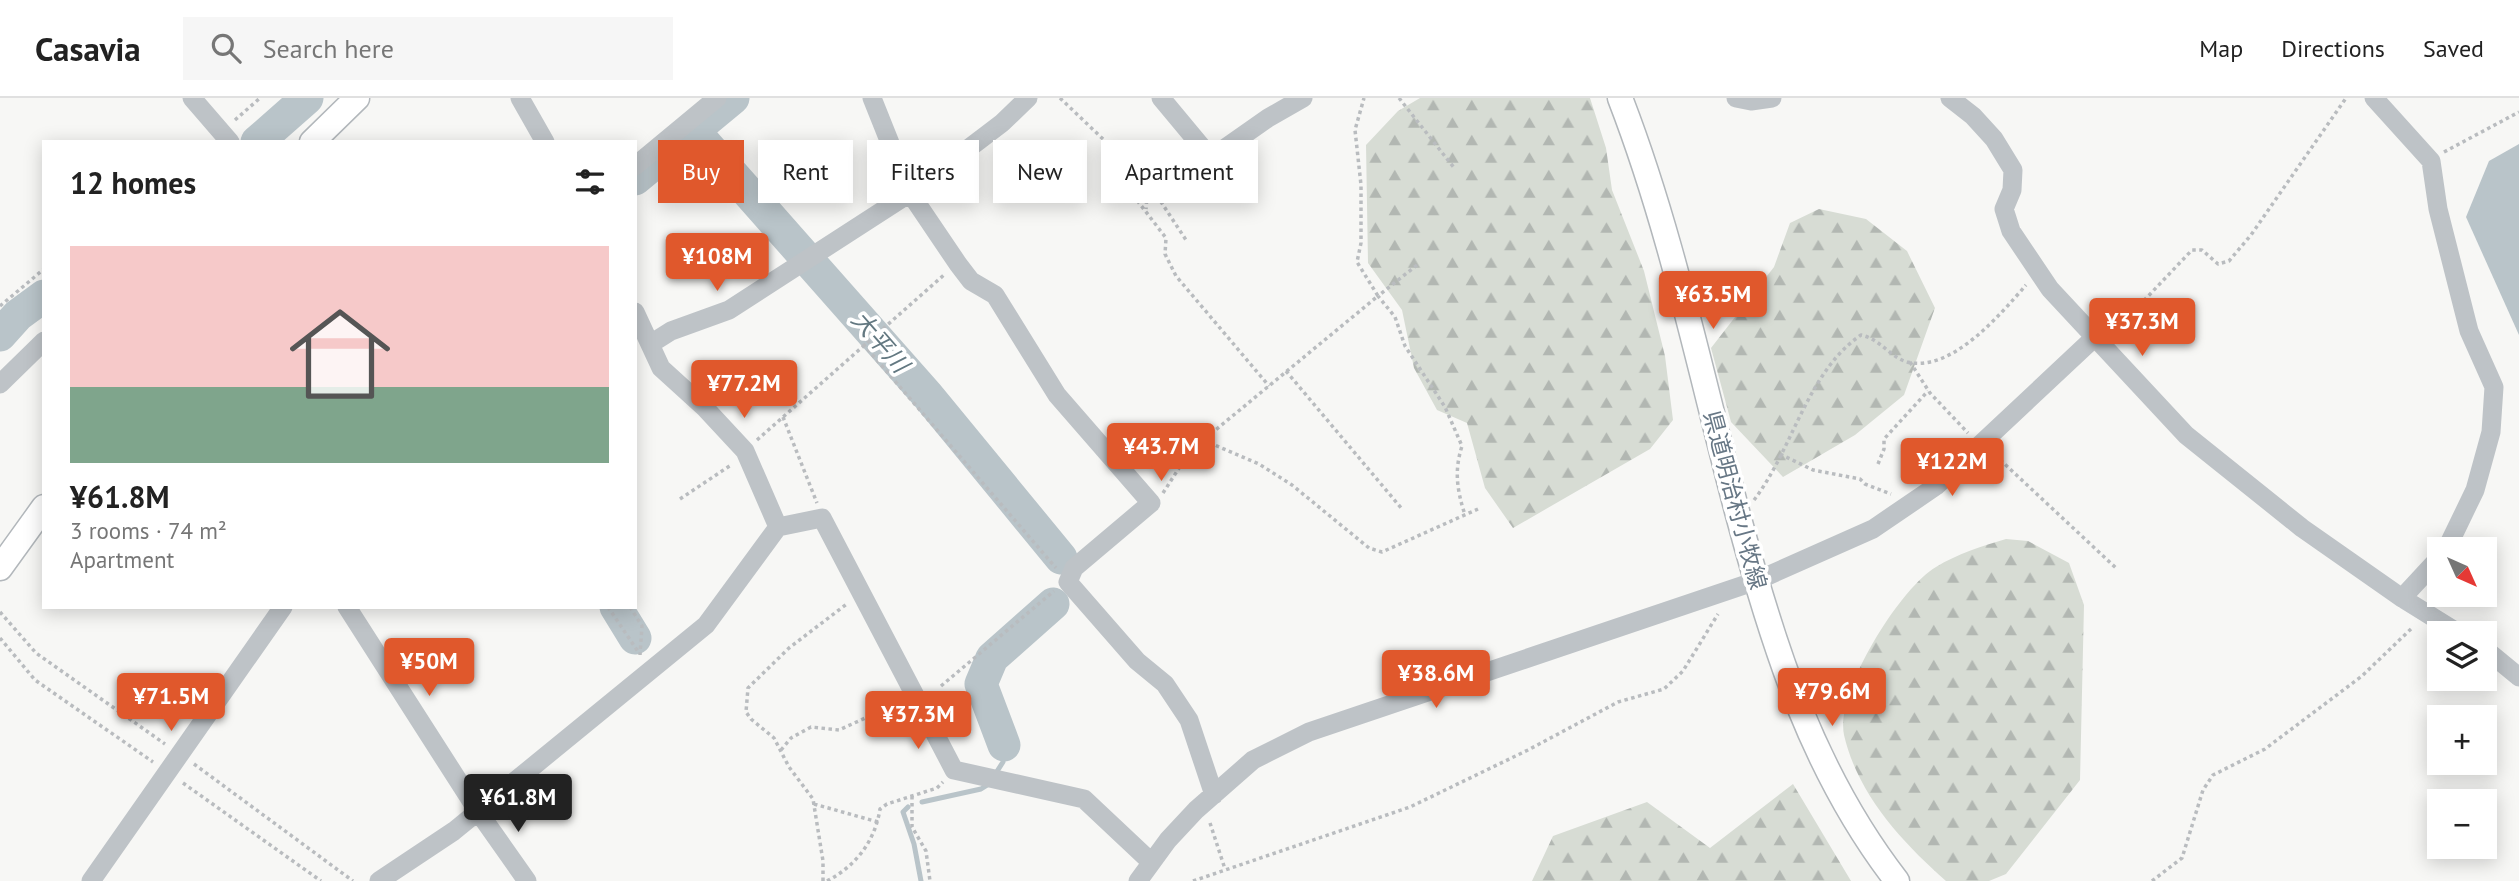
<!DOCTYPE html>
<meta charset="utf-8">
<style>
:root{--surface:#fff;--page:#f6f6f6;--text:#222;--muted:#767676;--line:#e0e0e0;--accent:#e0582c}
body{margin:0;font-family:"PT Sans","Noto Sans JP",sans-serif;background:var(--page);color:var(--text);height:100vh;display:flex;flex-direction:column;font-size:26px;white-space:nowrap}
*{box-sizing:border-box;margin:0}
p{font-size:23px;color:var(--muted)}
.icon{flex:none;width:38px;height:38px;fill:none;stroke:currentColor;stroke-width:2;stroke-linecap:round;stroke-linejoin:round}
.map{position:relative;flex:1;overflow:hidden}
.drawer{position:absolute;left:42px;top:42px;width:595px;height:469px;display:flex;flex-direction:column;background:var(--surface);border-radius:0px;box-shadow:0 4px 18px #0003}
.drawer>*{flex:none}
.banner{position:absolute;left:658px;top:42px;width:665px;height:63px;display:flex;gap:14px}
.needle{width:46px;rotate:135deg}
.controls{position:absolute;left:2427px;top:439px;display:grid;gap:14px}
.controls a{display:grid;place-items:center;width:70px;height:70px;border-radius:0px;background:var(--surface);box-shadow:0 4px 18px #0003;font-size:35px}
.price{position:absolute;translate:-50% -60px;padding:0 16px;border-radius:7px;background:var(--accent);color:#fff;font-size:23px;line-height:46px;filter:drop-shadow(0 2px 4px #0008)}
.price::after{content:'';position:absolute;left:50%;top:42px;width:21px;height:16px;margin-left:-10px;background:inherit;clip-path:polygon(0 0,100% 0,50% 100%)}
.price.selected{background:#222;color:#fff}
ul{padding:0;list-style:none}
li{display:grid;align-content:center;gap:14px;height:371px;padding:0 28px}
li span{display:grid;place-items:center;height:217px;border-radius:0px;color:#555}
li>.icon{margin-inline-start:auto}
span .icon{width:126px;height:126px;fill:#fffc;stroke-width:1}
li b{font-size:30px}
h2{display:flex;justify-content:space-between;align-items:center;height:84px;padding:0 28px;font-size:30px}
.pill{padding:0 24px;border-radius:0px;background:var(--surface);box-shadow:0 4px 18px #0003;font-size:24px;line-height:63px}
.pill.selected{background:var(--accent);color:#fff}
header{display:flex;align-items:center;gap:42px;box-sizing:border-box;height:98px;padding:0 35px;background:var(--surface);border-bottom:2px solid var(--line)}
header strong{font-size:33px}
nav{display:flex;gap:38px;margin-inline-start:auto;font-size:24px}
.search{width:490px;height:63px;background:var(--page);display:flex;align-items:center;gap:18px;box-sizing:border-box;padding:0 24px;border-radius:0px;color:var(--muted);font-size:26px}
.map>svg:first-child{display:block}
.forest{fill:url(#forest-firs)}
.water{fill:#b9c4c9}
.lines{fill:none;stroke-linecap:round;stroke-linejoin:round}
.stream{stroke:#b9c4c9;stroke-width:5}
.river{stroke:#b9c4c9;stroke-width:33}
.major-casing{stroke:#b2b7bb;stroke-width:27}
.path{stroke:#b9bcbf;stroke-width:3.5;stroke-dasharray:3.5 3.5;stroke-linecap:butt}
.minor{stroke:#bec3c7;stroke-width:19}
.major{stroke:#fff;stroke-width:24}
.minor-bridge{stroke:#bec3c7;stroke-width:19}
.labels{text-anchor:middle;stroke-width:7;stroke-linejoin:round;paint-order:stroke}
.street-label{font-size:23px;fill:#677785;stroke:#fff}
.water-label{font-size:24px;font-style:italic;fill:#637881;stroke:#fff}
</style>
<header>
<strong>Casavia</strong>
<div class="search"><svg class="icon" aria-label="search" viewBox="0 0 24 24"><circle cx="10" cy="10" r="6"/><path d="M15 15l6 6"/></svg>Search here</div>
<nav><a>Map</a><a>Directions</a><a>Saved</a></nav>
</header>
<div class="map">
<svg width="2519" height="783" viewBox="0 0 2519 783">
<defs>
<pattern id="forest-firs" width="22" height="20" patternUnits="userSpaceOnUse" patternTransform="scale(1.75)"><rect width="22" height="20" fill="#d7dcd4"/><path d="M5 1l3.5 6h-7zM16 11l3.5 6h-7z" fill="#b2b7b2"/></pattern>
</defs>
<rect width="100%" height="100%" fill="#f7f7f5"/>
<path class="forest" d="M1420,0h170l16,50 6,42 32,81 21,85 8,64 -23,29 -137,79 -28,-40 -18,-65 -30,-13 -23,-42 -12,-58 -34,-47 -2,-118 32,-34z
M1819,111l47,10 41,32 28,57 -31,87 -49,40 -72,42 -52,-55 -20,-74 63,-81 16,-44z
M2006,441l22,2 41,22 15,42 -4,175 -74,94 -17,7h-43c-44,-39 -88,-86 -102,-146 -9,-43 56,-147 92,-168 21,-13 46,-21 70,-28z
M1793,686l58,97h-319l21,-45 94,-34 63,46z"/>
<path class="water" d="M2519,46v191l-53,-118 23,-56z"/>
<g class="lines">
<path class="stream" d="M996,675l7,-11 1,-17
M922,704l59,-13 8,-5
M908,709l-5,5 11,32 7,37"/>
<path class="river" d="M694,33l234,265 133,162
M257,44l50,-44
M635,81l98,-81
M0,237l18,-20 26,-19
M616,509l19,31
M1004,647l-23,-61 11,-26 61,-54"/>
<g class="major-casing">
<path id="major" d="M1620,0c52,134 81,278 118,417 35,131 75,258 159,366
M312,44l45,-44
M0,470l44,-61"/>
</g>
<path class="path" d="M1060,0l88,84 -2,27
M1399,0l56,71
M235,22l25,-22
M1183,53l-35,31 38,58
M2444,54l75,-40
M1133,97l33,43 -1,16 11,22 93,110
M1417,167l-39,31 17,21 10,29 40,61 17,39c-8,25 -5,44 3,69
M0,208l44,-37
M2115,233l77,-81h10l16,14 11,-3 22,-26 95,-137
M863,246l193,224
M1910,264l20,31 38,40
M1286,273l116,138
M783,319l34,86
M757,342l188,-166
M1203,342l56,24 33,21 77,63 13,4 96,-43
M1780,356l33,16 47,9 5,5 26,10
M1995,357l121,113
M1878,366l6,-15v-10l44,-48
M1163,395l27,-42 188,-155 -21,-34 4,-19v-58l-6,-55 9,-32
M680,401l51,-34
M1754,402c39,-51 53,-128 107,-165 19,4 29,22 46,27 44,11 93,-47 119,-77
M608,509l31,46
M630,509l12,19 -2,29
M0,514l36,41 129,91
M0,540l35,42 118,82
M941,588l113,-95
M781,652l10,-12 20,-11 28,3 59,-27
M194,666l159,117
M183,685l138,98
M912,698v31l14,24 4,30
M814,706l64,18
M1210,725l15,46
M823,783v-20l-10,-62 -24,-32 -15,-29 -23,-19 -5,-7 2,-24 41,-40 59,-45
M827,783c29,-15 48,-40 53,-72l7,-5 50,-16 6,-6
M1193,783l217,-74 118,-57 90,-48 46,-13 19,-18 35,-57
M2152,783l30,-23 21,-68 10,-15 52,-26 97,-73 51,-49"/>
<path class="minor" d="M520,0l25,44
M872,0l38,95 48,71 13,17 24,14 62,100 94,108 -77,65 -6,14 69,79 28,23 24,36 25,75
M1161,0l50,60 57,-40 35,-20
M1736,0l15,3 21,-3
M1950,0l23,18 21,23 19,31 -1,20 -8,19 7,22 39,58 136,146 116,93 100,70 58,36
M2374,0l57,63 7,48 31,122 25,56 -3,45 -16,58 -29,60
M635,68l82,-68
M635,214l26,56 44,40 40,43 33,76
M652,245l19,-12 58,-21 181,-117 92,-70 26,-25
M0,286l44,-43
M2402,500l38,-41
M347,509l130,203 50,71
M2485,551l34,28
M91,783l192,-274
M379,783l75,-50 252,-206 72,-98 44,-9 132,252 130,29 67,63
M1138,783l30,-41 28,-30 57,-50 56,-28 447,-151 117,-52 63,-43 159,-149"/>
<use href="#major" class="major"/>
<path class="minor-bridge" d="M192,0l38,44"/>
</g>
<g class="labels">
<g class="street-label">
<text transform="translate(1735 402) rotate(75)" y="8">県道明治村小牧線</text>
</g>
<g class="water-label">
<text transform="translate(880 244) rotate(49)" y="8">大平川</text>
</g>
</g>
</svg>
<div class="controls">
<a><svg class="needle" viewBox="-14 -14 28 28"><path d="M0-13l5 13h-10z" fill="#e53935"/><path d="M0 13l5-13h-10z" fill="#767676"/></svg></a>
<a><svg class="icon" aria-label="layers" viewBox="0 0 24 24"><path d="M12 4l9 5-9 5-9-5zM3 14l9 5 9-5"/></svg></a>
<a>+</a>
<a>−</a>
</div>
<b class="price" style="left:717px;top:195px">¥108M</b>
<b class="price" style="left:1713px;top:233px">¥63.5M</b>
<b class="price" style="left:2142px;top:260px">¥37.3M</b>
<b class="price" style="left:744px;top:322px">¥77.2M</b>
<b class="price" style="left:1161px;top:385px">¥43.7M</b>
<b class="price" style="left:1952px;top:400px">¥122M</b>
<b class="price" style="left:429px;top:600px">¥50M</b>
<b class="price" style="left:1436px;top:612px">¥38.6M</b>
<b class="price" style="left:1832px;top:630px">¥79.6M</b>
<b class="price" style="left:171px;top:635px">¥71.5M</b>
<b class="price" style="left:918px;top:653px">¥37.3M</b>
<b class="price selected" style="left:518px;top:736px">¥61.8M</b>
<div class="banner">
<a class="pill selected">Buy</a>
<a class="pill">Rent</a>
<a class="pill">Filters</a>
<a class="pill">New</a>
<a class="pill">Apartment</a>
</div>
<section class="drawer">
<h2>12 homes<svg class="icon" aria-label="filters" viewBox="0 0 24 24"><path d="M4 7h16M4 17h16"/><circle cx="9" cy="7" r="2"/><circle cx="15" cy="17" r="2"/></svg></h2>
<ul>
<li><span style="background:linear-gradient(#f6c9c9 65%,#7fa58c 0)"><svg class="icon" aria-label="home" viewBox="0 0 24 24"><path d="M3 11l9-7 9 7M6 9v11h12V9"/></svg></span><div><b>¥61.8M</b><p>3 rooms · 74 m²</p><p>Apartment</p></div></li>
</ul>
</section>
</div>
